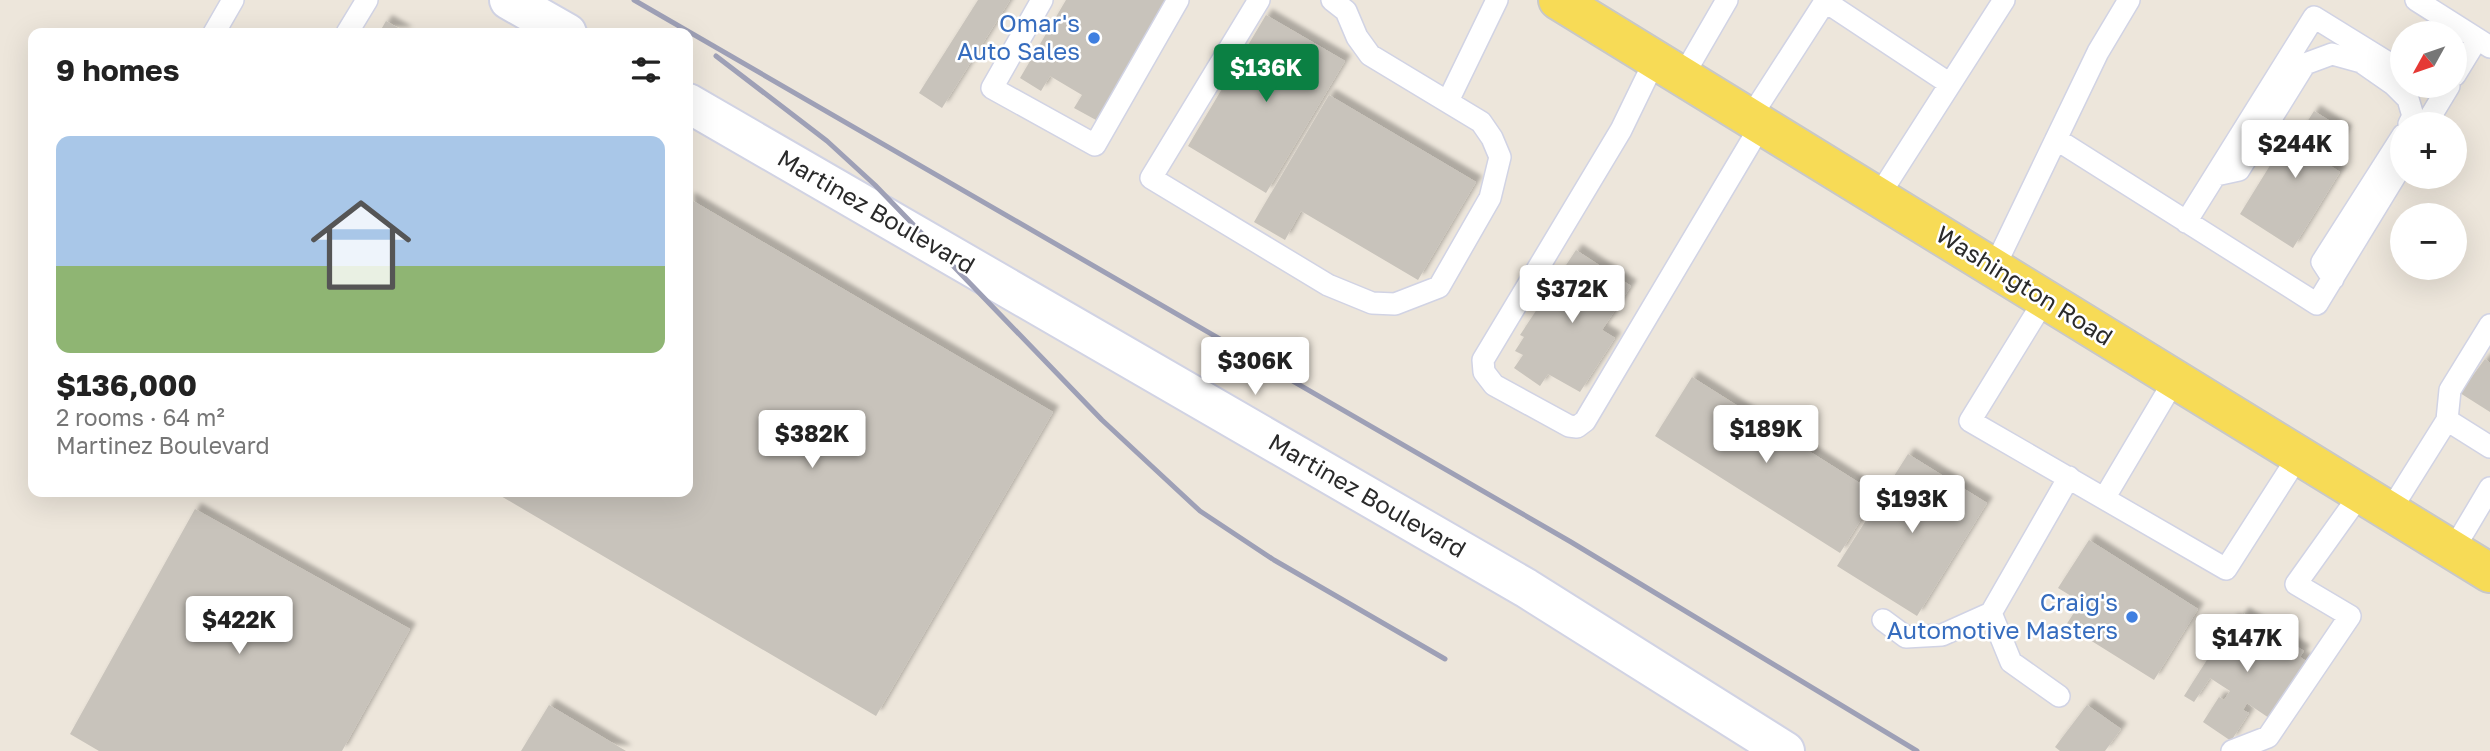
<!DOCTYPE html>
<meta charset="utf-8">
<style>
:root{--surface:#fff;--page:#f2f2f2;--text:#222;--muted:#767676;--line:#e0e0e0;--accent:#0b8043}
body{margin:0;font-family:"Golos Text",sans-serif;background:var(--page);color:var(--text);height:100vh;display:flex;flex-direction:column;font-size:26px;white-space:nowrap}
*{box-sizing:border-box;margin:0}
p{font-size:23px;color:var(--muted)}
.icon{flex:none;width:38px;height:38px;fill:none;stroke:currentColor;stroke-width:2;stroke-linecap:round;stroke-linejoin:round}
.map{position:relative;flex:1;overflow:hidden}
.drawer{position:absolute;left:28px;top:28px;width:665px;height:469px;display:flex;flex-direction:column;background:var(--surface);border-radius:14px;box-shadow:0 7px 28px #0002}
.drawer>*{flex:none}
.needle{width:46px;rotate:230deg}
.tools{position:absolute;left:2390px;top:21px;display:grid;gap:14px}
.tools a{display:grid;place-items:center;width:77px;height:77px;border-radius:50%;background:var(--surface);box-shadow:0 7px 28px #0002;font-size:35px}
.price{position:absolute;translate:-50% -60px;padding:0 16px;border-radius:7px;background:#fff;color:#222;font-size:23px;line-height:46px;filter:drop-shadow(0 2px 4px #0008)}
.price::after{content:'';position:absolute;left:50%;top:42px;width:21px;height:16px;margin-left:-10px;background:inherit;clip-path:polygon(0 0,100% 0,50% 100%)}
.price.active{background:var(--accent);color:#fff}
ul{padding:0;list-style:none}
li{display:grid;align-content:center;gap:14px;height:371px;padding:0 28px}
li+li{border-top:2px solid var(--line)}
li span{display:grid;place-items:center;height:217px;border-radius:14px;color:#555}
li>.icon{margin-inline-start:auto}
span .icon{width:126px;height:126px;fill:#fffc;stroke-width:1}
li b{font-size:30px}
h2{display:flex;justify-content:space-between;align-items:center;height:84px;padding:0 28px;font-size:30px}
.map>svg:first-child{display:block}
.building{fill:#c8c3bb;filter:url(#shadow)}
.lines{fill:none;stroke-linecap:round;stroke-linejoin:round}
.service-casing{stroke:#d1d3e4;stroke-width:24}
.minor-casing{stroke:#d1d3e4;stroke-width:42}
.primary-casing{stroke:#c8c8c8;stroke-width:42}
.service{stroke:#fff;stroke-width:21}
.minor{stroke:#fff;stroke-width:38}
.primary{stroke:#f7db56;stroke-width:38}
.rail{stroke:#9ea0b6;stroke-width:5}
.shop-dot{fill:#3f7fe0;stroke:#fff;stroke-width:2.5}
.labels{text-anchor:middle;stroke-width:5;stroke-linejoin:round;paint-order:stroke}
.shop-label{font-size:24px;fill:#366cbe;stroke:#fff;text-anchor:end}
.street-label{font-size:24px;fill:#2a2a2a;stroke:#fff}
</style>
<div class="map">
<svg width="2490" height="751" viewBox="0 0 2490 751">
<defs>
<filter id="shadow"><feDropShadow dx="6" dy="-6" stdDeviation="2" flood-color="#0004"/></filter>
</defs>
<rect width="100%" height="100%" fill="#ede6db"/>
<path class="building" d="M978,0h32l-68,108 -23,-15z
M1066,0h101l-71,120 -22,-12 8,-13 -32,-19 -9,15 -21,-13z
M1266,15l79,46 -79,132 -78,-47z
M386,21l21,12h-28z
M1329,95l147,87 -58,98 -117,-69 -16,29 -31,-18z
M2314,111l32,20 -20,32 14,9 -47,76 -53,-34 34,-55 -16,-10 9,-14 18,11 2,-3 5,3z
M688,198l365,214 -177,304 -382,-224h194z
M1576,250l55,36 -29,44 13,8 -35,54 -32,-18 -8,12 -26,-18 9,-13 -8,-4 9,-14 -4,-2z
M2485,359l5,4v49l-30,-19z
M1692,377l185,117 -37,59 -185,-117z
M1908,454l79,49 -70,113 -80,-50z
M195,509l215,120 -68,122h-243l-29,-17z
M2089,540l109,69 -44,71 -88,-55 15,-23 -23,-14z
M2243,613l23,15 -4,6 12,8 4,-7 26,16 -4,6 6,4 -37,57 -22,-15 -4,7 6,3 -18,28 -28,-19 16,-25 5,3 6,-9 -20,-13 -16,24 -10,-6 49,-77 4,3z
M549,705l77,46h-105z
M2087,705l34,24 -16,22h-45l-5,-4z"/>
<g class="lines">
<g class="service-casing">
<path id="service" d="M1042,0l-50,88 103,57 83,-145
M1259,0l-108,178 177,107 44,18 23,1 44,-17 51,-89 10,-41 -8,-19 -11,-16 -111,-67 -13,-18 -11,-26 -14,-11
M2416,0l74,47
M1826,2l124,82
M214,33l19,-33
M347,33l20,-33
M1655,60l-34,70 -138,230 1,12 10,13 75,41 8,1 8,-6 176,-296
M2455,75l22,-36
M1683,76l44,-76
M1448,101l49,-101
M1750,118l76,-118
M2426,124l23,-38
M2056,139l261,165 86,-141
M2216,175l23,-5 66,-106 27,-10 29,8 33,23 14,14 5,17 -4,8
M1878,197l126,-197
M2186,222l128,-205 89,55
M1994,268l104,-216 31,-52
M2333,279l-11,-17 81,-127
M2045,299l-75,122 256,148 73,-114
M2490,325l-40,65 -3,30 43,27
M2105,497l70,-118
M2390,511l57,-91
M2453,550l37,-62
M1883,620l23,17 36,-2 49,-22
M2059,696l-48,-34 -20,-49 78,-136
M2232,751l36,-14 82,-121 -54,-32 65,-91"/>
</g>
<g class="minor-casing">
<path id="minor" d="M509,0l58,33
M688,103l838,485 259,163"/>
</g>
<g class="primary-casing">
<path id="primary" d="M1558,0l932,573"/>
</g>
<use href="#service" class="service"/>
<use href="#minor" class="minor"/>
<use href="#primary" class="primary"/>
<path class="rail" d="M634,0l937,542 346,209
M716,56l111,85 48,44 227,235 98,91 74,49 171,99"/>
</g>
<g class="shop-dot">
<circle cx="1094" cy="38" r="7"/>
<circle cx="2132" cy="617" r="7"/>
</g>
<g class="labels">
<g class="shop-label">
<text x="1080" y="32">Omar's<tspan x="1080" dy="28">Auto Sales</tspan></text>
<text x="2118" y="611">Craig's<tspan x="2118" dy="28">Automotive Masters</tspan></text>
</g>
<g class="street-label">
<text transform="translate(876 212) rotate(30)" y="8">Martinez Boulevard</text>
<text transform="translate(2024 286) rotate(32)" y="8">Washington Road</text>
<text transform="translate(1367 496) rotate(30)" y="8">Martinez Boulevard</text>
</g>
</g>
</svg>
<div class="tools">
<a><svg class="needle" viewBox="-14 -14 28 28"><path d="M0-13l5 13h-10z" fill="#e53935"/><path d="M0 13l5-13h-10z" fill="#767676"/></svg></a>
<a>+</a>
<a>−</a>
</div>
<b class="price active" style="left:1266px;top:104px">$136K</b>
<b class="price" style="left:2295px;top:180px">$244K</b>
<b class="price" style="left:1572px;top:325px">$372K</b>
<b class="price" style="left:1255px;top:397px">$306K</b>
<b class="price" style="left:1766px;top:465px">$189K</b>
<b class="price" style="left:812px;top:470px">$382K</b>
<b class="price" style="left:1912px;top:535px">$193K</b>
<b class="price" style="left:239px;top:656px">$422K</b>
<b class="price" style="left:2247px;top:674px">$147K</b>
<section class="drawer">
<h2>9 homes<svg class="icon" aria-label="filters" viewBox="0 0 24 24"><path d="M4 7h16M4 17h16"/><circle cx="9" cy="7" r="2"/><circle cx="15" cy="17" r="2"/></svg></h2>
<ul>
<li><span style="background:linear-gradient(#a9c7e8 60%,#8fb573 0)"><svg class="icon" aria-label="home" viewBox="0 0 24 24"><path d="M3 11l9-7 9 7M6 9v11h12V9"/></svg></span><div><b>$136,000</b><p>2 rooms · 64 m²</p><p>Martinez Boulevard</p></div></li>
</ul>
</section>
</div>
